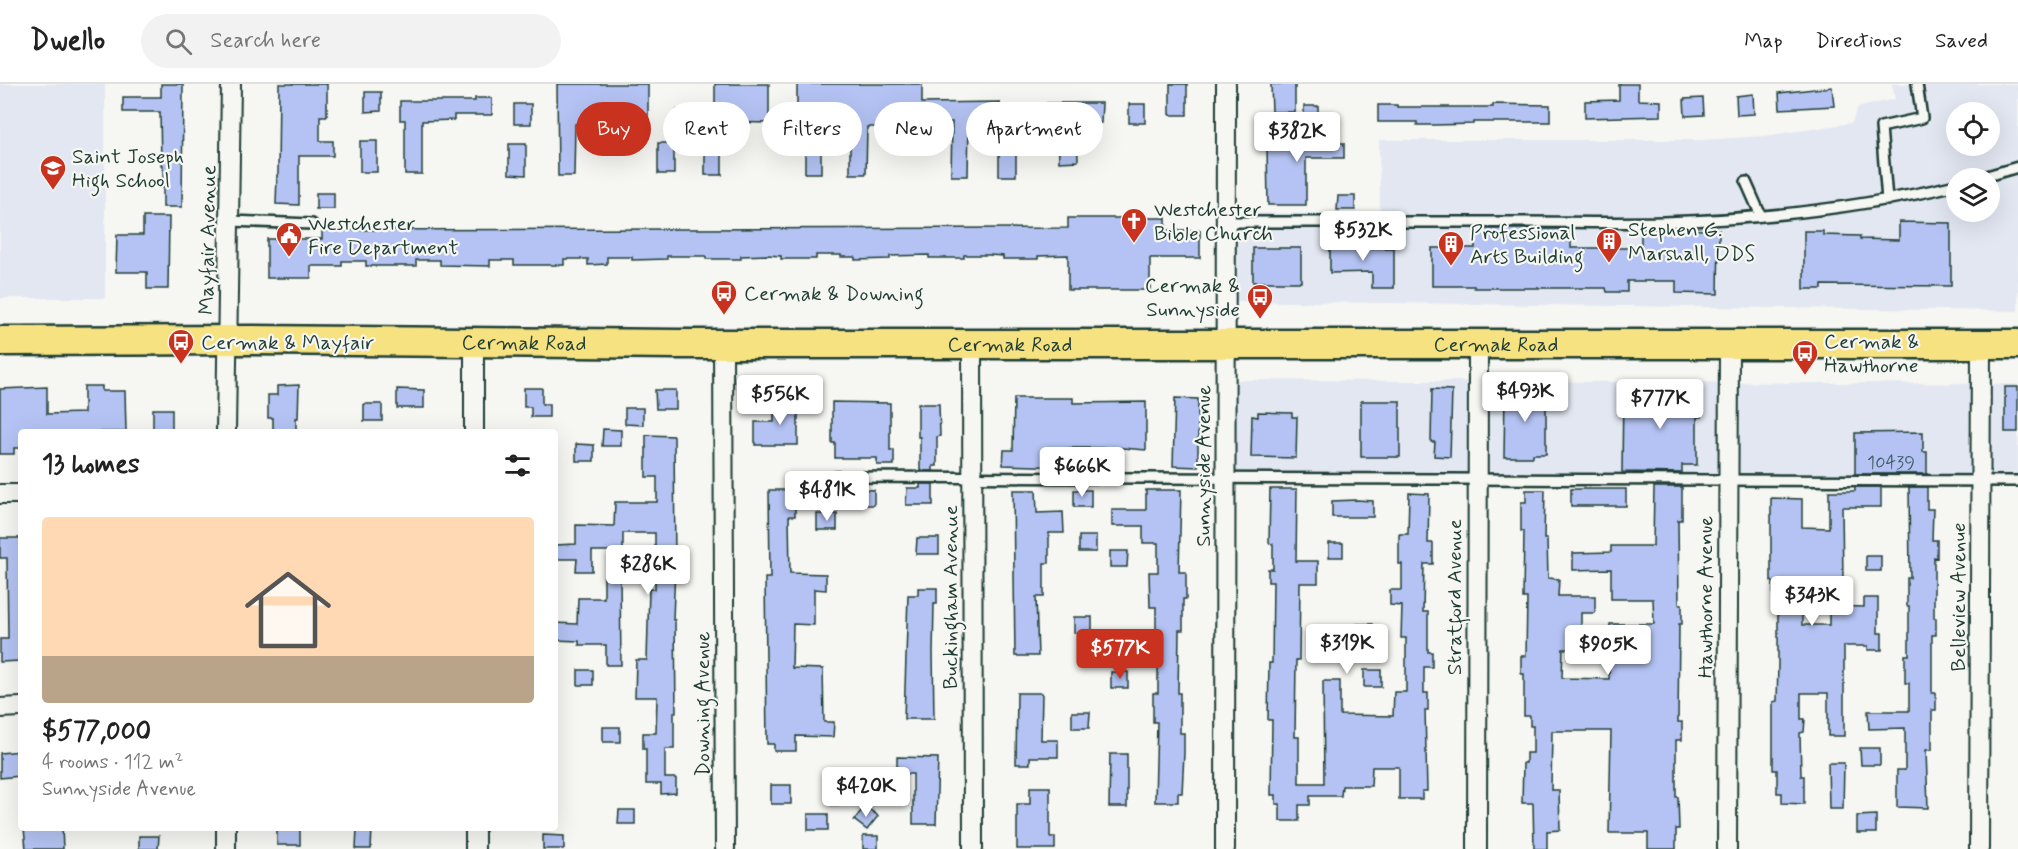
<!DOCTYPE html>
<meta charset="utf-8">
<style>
:root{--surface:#fff;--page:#f2f2f2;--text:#222;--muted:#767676;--line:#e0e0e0;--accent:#c8321e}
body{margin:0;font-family:Mynerve,sans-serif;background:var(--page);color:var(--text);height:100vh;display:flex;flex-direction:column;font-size:22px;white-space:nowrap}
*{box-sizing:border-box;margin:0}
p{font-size:20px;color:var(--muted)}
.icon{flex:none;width:33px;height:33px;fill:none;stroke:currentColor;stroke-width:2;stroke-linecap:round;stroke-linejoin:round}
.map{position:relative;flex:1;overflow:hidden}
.side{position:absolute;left:18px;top:345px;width:540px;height:402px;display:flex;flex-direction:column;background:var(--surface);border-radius:6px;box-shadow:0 6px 24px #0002}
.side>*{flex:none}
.hud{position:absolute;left:576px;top:18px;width:570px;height:54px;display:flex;gap:12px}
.fabs{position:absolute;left:1946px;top:18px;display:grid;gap:12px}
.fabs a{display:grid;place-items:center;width:54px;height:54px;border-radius:50%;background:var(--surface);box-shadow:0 6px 24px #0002;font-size:30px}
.price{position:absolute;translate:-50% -51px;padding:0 14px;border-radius:6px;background:#fff;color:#222;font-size:20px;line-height:39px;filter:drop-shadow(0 2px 3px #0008)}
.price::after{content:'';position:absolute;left:50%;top:36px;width:18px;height:14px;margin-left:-9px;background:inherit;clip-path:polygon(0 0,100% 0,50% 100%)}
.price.on{background:var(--accent);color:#fff}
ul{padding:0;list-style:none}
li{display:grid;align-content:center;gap:12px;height:318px;padding:0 24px}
li span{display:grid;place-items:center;height:186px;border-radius:6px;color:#555}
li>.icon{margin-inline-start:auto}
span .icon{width:108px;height:108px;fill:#fffc;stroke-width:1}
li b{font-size:26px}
h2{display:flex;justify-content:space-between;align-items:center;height:72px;padding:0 24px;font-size:26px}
.pill{padding:0 21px;border-radius:27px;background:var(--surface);box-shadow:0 6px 24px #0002;font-size:21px;line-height:54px}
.pill.on{background:var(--accent);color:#fff}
header{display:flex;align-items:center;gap:36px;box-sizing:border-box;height:84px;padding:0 30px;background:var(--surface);border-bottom:2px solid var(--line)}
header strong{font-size:28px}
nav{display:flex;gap:33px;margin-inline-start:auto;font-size:21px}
.search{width:420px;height:54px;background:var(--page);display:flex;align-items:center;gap:15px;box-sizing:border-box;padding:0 21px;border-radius:33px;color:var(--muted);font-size:22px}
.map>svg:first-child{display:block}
.built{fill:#e2e7f2;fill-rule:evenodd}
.building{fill:#b4c3f3;stroke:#1f3d34;stroke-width:1.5}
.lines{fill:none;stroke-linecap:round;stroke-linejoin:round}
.lane-casing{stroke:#1f3d34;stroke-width:14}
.street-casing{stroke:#1f3d34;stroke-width:22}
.primary-casing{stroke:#1f3d34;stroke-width:33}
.lane{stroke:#f6f6f2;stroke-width:9}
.street{stroke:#f6f6f2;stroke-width:18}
.primary{stroke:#f6e281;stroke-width:28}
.labels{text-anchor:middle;stroke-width:4.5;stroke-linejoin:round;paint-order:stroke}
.number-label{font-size:18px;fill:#445e64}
.poi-label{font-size:21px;fill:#1f3d34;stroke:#f6f6f2;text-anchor:start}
.street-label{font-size:21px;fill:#1f3d34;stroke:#f6f6f2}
</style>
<header>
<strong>Dwello</strong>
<div class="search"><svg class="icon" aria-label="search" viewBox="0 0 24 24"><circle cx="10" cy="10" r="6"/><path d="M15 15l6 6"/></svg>Search here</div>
<nav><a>Map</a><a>Directions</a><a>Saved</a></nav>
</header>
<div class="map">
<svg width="2018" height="765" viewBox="0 0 2018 765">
<rect width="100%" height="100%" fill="#f6f6f2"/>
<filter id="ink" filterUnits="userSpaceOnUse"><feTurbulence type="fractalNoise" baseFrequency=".0167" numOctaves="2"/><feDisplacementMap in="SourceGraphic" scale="12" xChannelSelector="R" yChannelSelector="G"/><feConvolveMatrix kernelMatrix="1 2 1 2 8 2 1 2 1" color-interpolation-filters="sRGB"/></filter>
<g filter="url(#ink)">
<path class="built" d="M0,0h105v214h-105z
M1892,0h126v227l-787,-10 -1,-88 150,1 -1,-74h323l63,-4 87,-13 5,-15 38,-9zM1956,28h33v34h-33zM1956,94h33v34h-33z
M1227,296l791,4v99l-790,-10z"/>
<path class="building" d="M161,0h22l-1,123h-19v-42h-2l-1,-53h-37v-15h38z
M279,0h48v32h-7v25h13v15h-34v49l-23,-1 1,-29h1z
M557,0h91v40h-73l-1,52h-16z
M715,0h54v39l-47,-1v53h-17v-46h-28v-19l38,-1z
M797,0h125v19l78,-1v20h-31l-1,54h-17l1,-54 -64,1v4h-21l-1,47h-16v-47h-29v46h-16v-47h-8z
M1170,0h17v31h-17z
M1271,0h24v28h-23z
M1619,0h19v16l23,1v15l-76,2v-17l34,-1z
M1832,3l2,19 -54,3 -1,-16z
M365,8h16v19l-16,1z
M1753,10l1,20 -17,1 -1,-19z
M475,14h17v17h-38v5l-32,1v53h-17v-54h-5v-19h75z
M1703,14l1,17 -19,1 -1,-17z
M1047,19h55l-1,20h-24l1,38 -19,1 -1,-40h-11z
M514,20h17v20h-17z
M1129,20h16v19h-16z
M1493,20l57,1v17h-77v2l-39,1h-17v-3h-39v-17h19v2h96z
M1304,22h14v37h26v15h-38v47h-38l-1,-60h37z
M360,57h17v31h-17z
M658,59h16v31h-16z
M509,60h17v31l-17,-1z
M999,61l17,1v30h-17z
M316,109h18v16h-18z
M1338,112h17v14h-18z
M143,133h26l-1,72h-21v-17h-31l1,-37h26z
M1068,134h98v12h34v28h-50v32h-82v-35l-30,1v3h-35v-3l-14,-1h-25v3h-35v-3l-39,1v3l-35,1v-3h-14v-2h-25v4h-35v-3l-14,-1 -26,1v3h-35v-3h-39v3l-35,1v-3h-25v7l-19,1v-6h-24v6h-50v-5h-24v6l-50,-1v-5h-24v6h-50v-5h-24v5h-31v12h-44v-39h55v-9l746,-2z
M1899,138l52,1v63l-129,-1v4h-18v-58h19v4l37,1v3l39,1z
M1475,145h96v19h70v-19l78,1 -1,64 -42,-1v-12h-49v11h-20l-1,-4h-132v-2h-42v-38h43z
M1354,154v10h40v40h-22v-16l-42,1v-34z
M1253,164h48v34h-48z
M299,301l-1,33h-2v14h-23v-14h-5v-23h9v-9z
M84,302h18v5h23l1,41h-105v16h-7v6h-14v-65l47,-2v27l37,-1z
M1677,302h18v6l6,1v24h-4v48h-15v8l-60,-1 1,-81 54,1z
M2005,303h13v45h-13z
M524,304h18v16h7v13h-18v-10h-7z
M1515,304h18v3h13v63h-13v3h-29l1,-65h10z
M397,305l27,1v18h-27z
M1432,305l20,1 -2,67 -16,-1 1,-14h-4z
M655,306h21v19h-20z
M1014,314h59v5l73,-1v48l-23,-2h-54v19l-66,-2 1,-15h9z
M1175,314l23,1v68l-25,-1z
M774,316h24v45h-43v-23h19z
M1361,317h39v56h-39z
M832,318l58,1v47h4v15h-17v-7h-42v-15h-3z
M364,320h18v17h-18z
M918,320h21l1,32 -3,1v29h-4v5h-13v-34h-2z
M625,324h18v17l-18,-1z
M153,325h19v23h-19z
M1258,328l34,1v4h5l-1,41 -45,-1 1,-41 6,1z
M603,345l18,1v16h-19z
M1923,348v20h4v22h-72v-41z
M646,351l28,1 1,130 -2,54h2l1,92h-2v37h-9v29h11v15l-15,1v-10h-15v-35h-3v-16h13l1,-36h-22l1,-37h11l2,-71h6v-56h-32v18h-31v20h-16l1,-12h-22v-14l21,-1v-19l38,1 1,-24h42v-25h-11z
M576,360l18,1v16h-18z
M920,400h13v21h-27l1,-17h13z
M1654,403h28v33h-4l1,84h3v20h-3l-1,98h4v18h-6v57h2l1,32h-3v20h-28v-16h-39l2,-102h-59l-1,59h8l1,40 -13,1v18h-13l-1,-46h-11l1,-40h3v-10h7v-27h-3v-10h-6v-42h-3v-18h5l1,-58h-4l1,-67h-3v-29h5v-12h19l-1,49h3l1,39 11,1 -1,17h37v17h-14v36h-18l-1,29 47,1 1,-55h44l-1,-25h-42v-30l-38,1v-17l38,-1v-6h42z
M1855,403h26v20h-39l1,74 -41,1v43h27v-19l35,1v-9h14v35h4v17h-14v-4h-24v90h-16v-43h-27v26h4l-1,13 -4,1 1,43h3v28l-22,-1v-10h-5v-23h-4v-68l4,-1 1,-36v-58h-5v-25l-2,-1v-83l31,1v28l27,1v-37h26z
M1909,403h18v22h6l-1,31h5v18l-3,-1v61h2v17h-4v58h4v17h-4v40h-6l2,58 -31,-1v-37h8v-42l-36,1 -1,-18h41v-28h-4v-28h4v-49h-2v-28h3z
M857,405l17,1v15h-17z
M1270,405h27l-1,72h22v22h-18l-1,77h-3l-1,77h4v46h25l-1,-102h17v34l53,1 1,-24h12v-54h-5l1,-32 -12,-1v-15h12v-26h-3v-30h9l1,-41 20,1 -1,49h5v21h-9l-1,48h5v40h4v15h-8v26h4v17h-3l2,81h-5v8h-23v-32h-27l-1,19h-29l-1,10h-31v9h-11v16h-19v-17h-4v-9h-5l1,-75h-4l1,-57h3l1,-81h-5v-13h5v-25l-4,-1z
M1571,405h55v17h-55z
M769,406h26v26h-6l1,57 36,1v16l-12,-1v36l-21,-1 -1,44 31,1 1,53h10l-1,15 -37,-1v15h-22v-7h-7l-2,-166h5z
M1013,406h23l1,23 26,-1 1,21h-15v30h-5v34h-8l2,59h-23z
M1074,406h17v17h-17z
M1146,406h35l-2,82h7v27h-3v31h-4l-1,63h2v40h4v20l-2,40h-4v9h-23l2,-80h-4v-29h5v-46l-1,-12h-1v-28h-6l-1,-35h9v-29h-15v-17h-31v-16h34z
M1356,416l17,1v16h-41v-16z
M817,430h20v16h-20z
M1079,452h17v16h-17z
M0,454h21v123l-21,1v-23h8l-1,-81h-7z
M917,454h22v16h-23z
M1329,459h14v14h-14z
M1110,467h18l-1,16h-17z
M1866,472h15v15h-15z
M604,492l16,1 1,88h-15v-20h-27v-4l-24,-1v-17l22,1 1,-26h26z
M918,504h19v16h-3l-1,48 1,67h-30l4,-124h10z
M1074,533h18v16h-18z
M1357,540h16v21h-16z
M578,586h15v15h-15z
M1364,586h17v17h-17z
M1111,588h17v16h-17z
M1017,609h25l-1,47h17v17h-28v7h-14z
M1072,628h18l-1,16h-17z
M603,643h17v15h-17z
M1860,664h20v17h-19z
M21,667l-1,25 -20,2v-25z
M1110,670h17v53h-18z
M897,673l41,1 -2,66h-23v-50h-16z
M1828,679h16l-1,46h-14z
M771,701h20v19h-20z
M1030,703h20v50h5v12h-38v-45h13z
M831,705h16l-1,16h-15z
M865,722l13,10 -11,14 -13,-10z
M619,726h16v14h-17z
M808,730h20v16h-20z
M1876,731v18h-19v-17z
M24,744h38l1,21h-37z
M277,744h23v17h-23z
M357,744h15l-1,21h-15z
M543,751l21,1v13h-21z
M139,752h20l-1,13h-19z
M863,752h15v13h-15z"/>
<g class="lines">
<g class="lane-casing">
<path id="lane" d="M1980,94l38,-11
M1746,98l15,34
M1887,116l-6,-73 41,-9 -5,-34
M230,137l82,3
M1226,138c98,0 197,0 296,0 47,0 94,1 141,0 98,-3 197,-14 293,-37
M836,393l1182,4"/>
</g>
<g class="street-casing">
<path id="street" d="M474,258v90
M723,260l2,505
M972,260l1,505
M226,348l5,-348
M0,410h21
M0,624l21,-1
M475,744v21
M226,765v-21
M1225,765l1,-765
M1477,765l1,-504
M1727,765l2,-504
M1979,765l2,-505"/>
</g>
<g class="primary-casing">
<g id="primary">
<path id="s1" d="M0,257l252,-1 425,4h1341"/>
</g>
</g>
<use href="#lane" class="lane"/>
<use href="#street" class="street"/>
<use href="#primary" class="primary"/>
</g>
</g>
<defs>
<g id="school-pin" transform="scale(1.35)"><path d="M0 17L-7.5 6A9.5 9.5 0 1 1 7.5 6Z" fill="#c8321e" stroke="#f6f6f2"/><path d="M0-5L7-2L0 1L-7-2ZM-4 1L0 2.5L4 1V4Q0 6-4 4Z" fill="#fff"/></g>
<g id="church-pin" transform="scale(1.35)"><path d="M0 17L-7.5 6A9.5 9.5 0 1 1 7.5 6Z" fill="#c8321e" stroke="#f6f6f2"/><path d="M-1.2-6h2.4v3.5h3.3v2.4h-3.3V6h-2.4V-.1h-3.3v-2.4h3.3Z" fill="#fff"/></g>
<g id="civic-pin" transform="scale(1.35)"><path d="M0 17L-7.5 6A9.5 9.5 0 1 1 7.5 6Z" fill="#c8321e" stroke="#f6f6f2"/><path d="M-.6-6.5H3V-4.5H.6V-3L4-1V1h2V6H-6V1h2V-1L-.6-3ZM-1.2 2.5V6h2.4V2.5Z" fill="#fff"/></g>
<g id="building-pin" transform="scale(1.35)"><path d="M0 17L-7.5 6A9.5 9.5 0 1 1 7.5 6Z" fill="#c8321e" stroke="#f6f6f2"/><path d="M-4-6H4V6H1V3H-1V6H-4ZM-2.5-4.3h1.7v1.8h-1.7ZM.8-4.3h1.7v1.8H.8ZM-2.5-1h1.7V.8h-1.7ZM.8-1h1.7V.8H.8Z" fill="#fff"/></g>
<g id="bus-pin" transform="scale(1.35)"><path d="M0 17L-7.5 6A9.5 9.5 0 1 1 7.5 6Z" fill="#c8321e" stroke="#f6f6f2"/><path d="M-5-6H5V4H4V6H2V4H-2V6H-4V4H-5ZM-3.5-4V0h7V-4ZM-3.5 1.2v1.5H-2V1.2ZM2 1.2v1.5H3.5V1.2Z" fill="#fff"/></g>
</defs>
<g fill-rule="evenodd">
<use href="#school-pin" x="53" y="84"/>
<use href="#church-pin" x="1134" y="137"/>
<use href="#civic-pin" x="289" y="151"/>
<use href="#building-pin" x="1609" y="157"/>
<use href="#building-pin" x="1451" y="160"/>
<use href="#bus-pin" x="724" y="209"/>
<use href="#bus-pin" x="1260" y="213"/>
<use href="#bus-pin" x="181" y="258"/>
<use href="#bus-pin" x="1805" y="269"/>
</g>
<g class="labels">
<g class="number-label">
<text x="1891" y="384">10439</text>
</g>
<g class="poi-label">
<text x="72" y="79">Saint Joseph<tspan x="72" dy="24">High School</tspan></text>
<text x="1154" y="132">Westchester<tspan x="1154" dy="24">Bible Church</tspan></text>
<text x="308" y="146">Westchester<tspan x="308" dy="24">Fire Department</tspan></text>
<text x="1628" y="152">Stephen G.<tspan x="1628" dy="24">Marshall, DDS</tspan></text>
<text x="1470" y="155">Professional<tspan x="1470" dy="24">Arts Building</tspan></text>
<text x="1240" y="208" text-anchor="end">Cermak &amp;<tspan x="1240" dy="24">Sunnyside</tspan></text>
<text x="744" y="216">Cermak &amp; Downing</text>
<text x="1824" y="264">Cermak &amp;<tspan x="1824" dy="24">Hawthorne</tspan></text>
<text x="201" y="265">Cermak &amp; Mayfair</text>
</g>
<g class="street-label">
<text transform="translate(207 156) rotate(-89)" y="7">Mayfair Avenue</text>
<text dy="7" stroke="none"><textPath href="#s1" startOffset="524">Cermak Road</textPath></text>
<text dy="7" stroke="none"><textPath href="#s1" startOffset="1010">Cermak Road</textPath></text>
<text dy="7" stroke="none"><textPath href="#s1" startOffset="1496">Cermak Road</textPath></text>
<text transform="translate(1203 382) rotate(-90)" y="7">Sunnyside Avenue</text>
<text transform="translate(950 513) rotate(-90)" y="7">Buckingham Avenue</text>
<text transform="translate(1454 513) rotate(-90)" y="7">Stratford Avenue</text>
<text transform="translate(1705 513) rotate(-90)" y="7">Hawthorne Avenue</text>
<text transform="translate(1958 513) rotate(-90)" y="7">Belleview Avenue</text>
<text transform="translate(702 620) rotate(-90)" y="7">Downing Avenue</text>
</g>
</g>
</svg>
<div class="fabs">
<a><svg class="icon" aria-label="locate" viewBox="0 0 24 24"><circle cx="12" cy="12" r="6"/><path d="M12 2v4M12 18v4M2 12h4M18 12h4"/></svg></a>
<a><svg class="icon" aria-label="layers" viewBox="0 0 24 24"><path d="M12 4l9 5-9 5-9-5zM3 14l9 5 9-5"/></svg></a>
</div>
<b class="price" style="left:1297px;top:79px">$382K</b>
<b class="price" style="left:1363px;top:178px">$532K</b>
<b class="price" style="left:1525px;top:339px">$493K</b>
<b class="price" style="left:780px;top:342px">$556K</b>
<b class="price" style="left:1660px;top:346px">$777K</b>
<b class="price" style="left:1082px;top:414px">$666K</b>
<b class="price" style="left:827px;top:438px">$481K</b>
<b class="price" style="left:648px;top:512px">$286K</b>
<b class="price" style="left:1812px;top:543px">$343K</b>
<b class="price" style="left:1347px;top:591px">$319K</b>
<b class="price" style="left:1608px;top:592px">$905K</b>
<b class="price on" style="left:1120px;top:596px">$577K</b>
<b class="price" style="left:866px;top:734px">$420K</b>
<div class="hud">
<a class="pill on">Buy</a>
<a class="pill">Rent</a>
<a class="pill">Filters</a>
<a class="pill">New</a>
<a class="pill">Apartment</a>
</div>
<section class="side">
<h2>13 homes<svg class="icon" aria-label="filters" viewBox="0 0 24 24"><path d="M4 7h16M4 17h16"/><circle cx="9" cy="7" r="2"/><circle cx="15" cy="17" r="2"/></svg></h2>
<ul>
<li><span style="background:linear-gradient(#ffd9b3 75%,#b9a48a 0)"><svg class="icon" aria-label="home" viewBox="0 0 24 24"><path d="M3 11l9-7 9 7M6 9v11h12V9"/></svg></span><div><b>$577,000</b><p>4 rooms · 112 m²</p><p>Sunnyside Avenue</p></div></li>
</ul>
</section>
</div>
